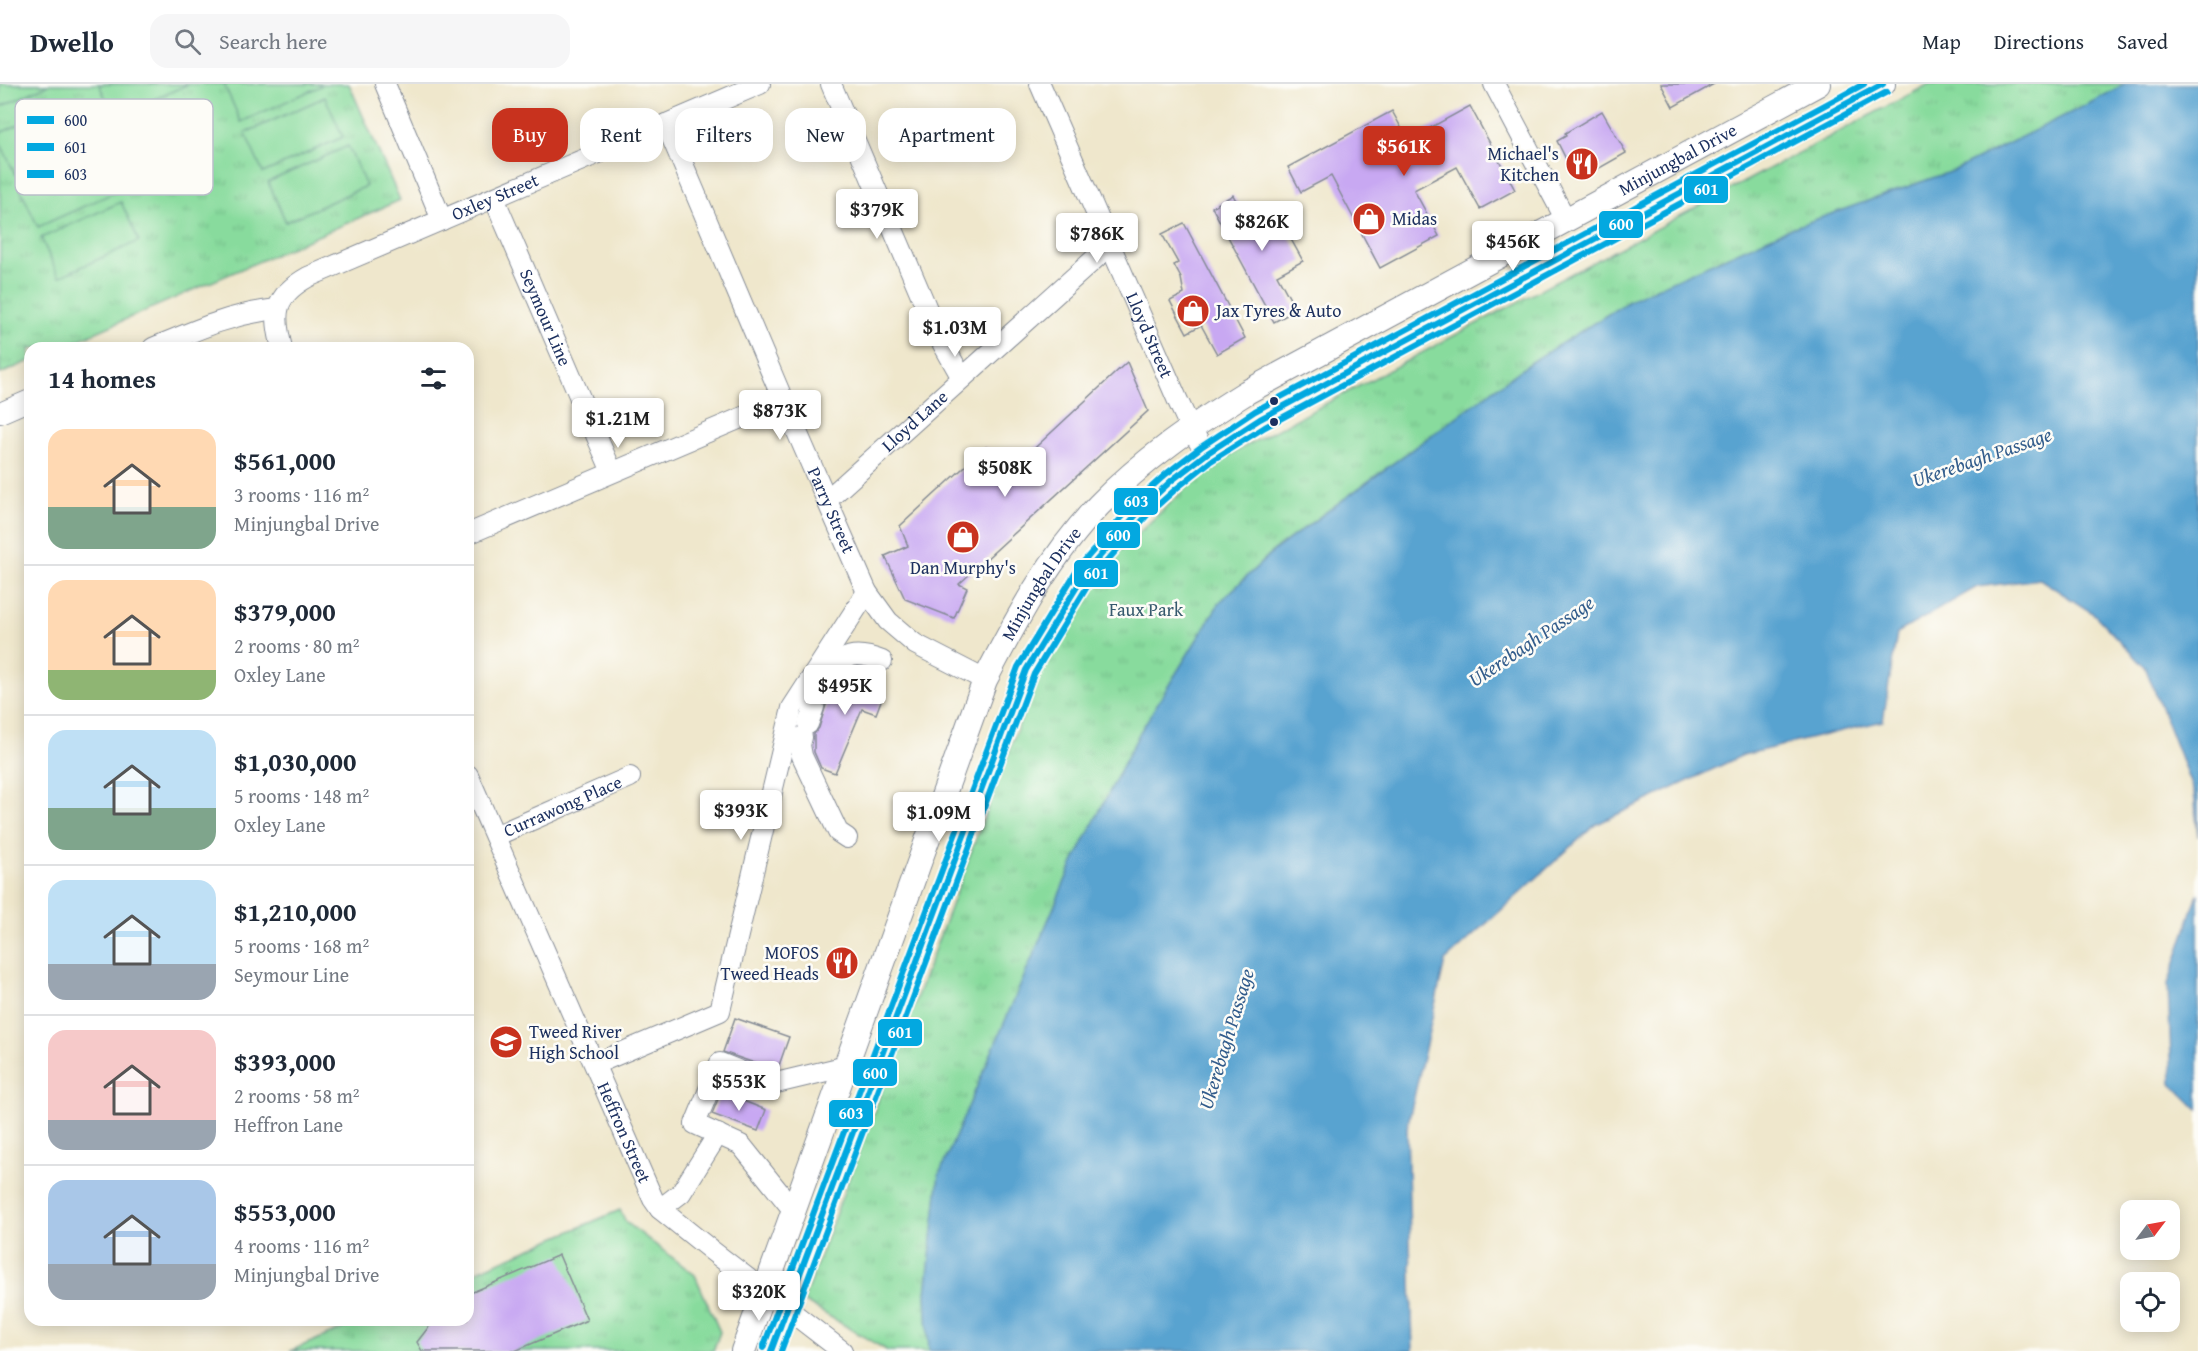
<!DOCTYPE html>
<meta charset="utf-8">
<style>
:root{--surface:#fff;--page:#f6f6f7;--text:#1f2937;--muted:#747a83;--line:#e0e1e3;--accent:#c8321e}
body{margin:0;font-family:"Gentium Book Plus",serif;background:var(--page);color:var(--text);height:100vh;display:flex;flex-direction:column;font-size:22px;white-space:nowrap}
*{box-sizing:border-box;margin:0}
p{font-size:20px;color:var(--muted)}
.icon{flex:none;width:33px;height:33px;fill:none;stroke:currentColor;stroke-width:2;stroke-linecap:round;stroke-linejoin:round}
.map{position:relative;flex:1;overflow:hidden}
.panel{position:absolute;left:24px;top:258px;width:450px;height:984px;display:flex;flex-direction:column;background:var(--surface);border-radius:18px;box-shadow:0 3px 15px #0003}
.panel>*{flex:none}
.guide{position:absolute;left:492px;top:24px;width:570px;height:54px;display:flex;gap:12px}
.needle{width:39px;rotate:58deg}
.fabs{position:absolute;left:2120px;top:1116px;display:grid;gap:12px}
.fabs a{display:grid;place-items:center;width:60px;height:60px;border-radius:12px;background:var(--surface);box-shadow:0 3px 15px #0003;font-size:30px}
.price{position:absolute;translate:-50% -51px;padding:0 14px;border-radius:6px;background:#fff;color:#222;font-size:20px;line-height:39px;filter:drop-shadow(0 2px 3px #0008)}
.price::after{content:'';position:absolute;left:50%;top:36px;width:18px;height:14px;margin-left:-9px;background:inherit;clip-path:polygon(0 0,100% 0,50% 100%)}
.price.active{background:var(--accent);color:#fff}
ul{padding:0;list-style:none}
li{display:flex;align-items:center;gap:18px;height:150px;padding:0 24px}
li+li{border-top:2px solid var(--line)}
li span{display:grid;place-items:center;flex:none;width:168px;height:120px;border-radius:18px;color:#555}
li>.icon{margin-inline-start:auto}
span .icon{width:72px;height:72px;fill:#fffc;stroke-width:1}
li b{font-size:26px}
h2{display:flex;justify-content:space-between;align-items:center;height:72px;padding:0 24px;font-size:26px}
.chip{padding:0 21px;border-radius:18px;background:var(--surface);box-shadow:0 3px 15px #0003;font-size:21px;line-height:54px}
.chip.active{background:var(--accent);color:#fff}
header{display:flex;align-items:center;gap:36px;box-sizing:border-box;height:84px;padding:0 30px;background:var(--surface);border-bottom:2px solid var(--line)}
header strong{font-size:28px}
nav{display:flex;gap:33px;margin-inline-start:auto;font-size:21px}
.search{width:420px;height:54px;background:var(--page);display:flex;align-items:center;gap:15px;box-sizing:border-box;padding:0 21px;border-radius:18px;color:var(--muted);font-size:22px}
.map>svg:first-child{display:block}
.park{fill:url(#park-tufts);stroke:#52857e;stroke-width:1.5}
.pitch{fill:#88db9d;stroke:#52857e;stroke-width:1.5}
.water{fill:#58a3d0;stroke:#3a6997;stroke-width:1.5}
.building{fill:#c8a8f2}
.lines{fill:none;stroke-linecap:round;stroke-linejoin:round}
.minor-casing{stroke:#858b95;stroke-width:22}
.major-casing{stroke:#858b95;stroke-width:26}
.minor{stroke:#fff;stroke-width:20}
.major{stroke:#fff;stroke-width:24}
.bus-1-casing{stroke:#fdfcf7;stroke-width:10}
.bus-2-casing{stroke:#fdfcf7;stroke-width:10}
.bus-3-casing{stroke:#fdfcf7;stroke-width:10}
.bus-1{stroke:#03a8e0;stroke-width:6}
.bus-2{stroke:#03a8e0;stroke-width:6}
.bus-3{stroke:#03a8e0;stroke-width:6}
.bus-dot{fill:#1b2f5e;stroke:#fdfcf7;stroke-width:2}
.labels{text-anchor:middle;stroke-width:5;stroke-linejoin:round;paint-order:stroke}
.poi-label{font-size:18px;fill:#1b2f5e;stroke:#fdfcf7;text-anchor:start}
.street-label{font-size:18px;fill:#1b2f5e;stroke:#fdfcf7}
.park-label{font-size:18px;fill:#365a6e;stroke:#fdfcf7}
.water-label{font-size:20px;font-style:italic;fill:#335d8c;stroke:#fdfcf7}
.key{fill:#fdfcf7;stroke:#b9bec9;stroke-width:1.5}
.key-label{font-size:16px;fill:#1b2f5e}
.line-badge{stroke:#fdfcf7;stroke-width:2}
.badge-label{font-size:16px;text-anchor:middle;font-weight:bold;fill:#fff}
</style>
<header>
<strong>Dwello</strong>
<div class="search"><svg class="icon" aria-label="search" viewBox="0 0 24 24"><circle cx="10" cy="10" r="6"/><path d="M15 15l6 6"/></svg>Search here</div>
<nav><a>Map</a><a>Directions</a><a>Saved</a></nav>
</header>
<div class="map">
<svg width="2198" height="1267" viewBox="0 0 2198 1267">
<defs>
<pattern id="park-tufts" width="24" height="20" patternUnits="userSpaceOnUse" patternTransform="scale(1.5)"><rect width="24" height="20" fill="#88db9d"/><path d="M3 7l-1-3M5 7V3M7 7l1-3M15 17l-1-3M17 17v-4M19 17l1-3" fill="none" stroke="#75bc8a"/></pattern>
</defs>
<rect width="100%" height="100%" fill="#fdfcf7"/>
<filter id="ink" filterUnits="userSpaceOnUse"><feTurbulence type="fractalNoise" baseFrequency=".0167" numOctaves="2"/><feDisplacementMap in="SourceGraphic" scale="12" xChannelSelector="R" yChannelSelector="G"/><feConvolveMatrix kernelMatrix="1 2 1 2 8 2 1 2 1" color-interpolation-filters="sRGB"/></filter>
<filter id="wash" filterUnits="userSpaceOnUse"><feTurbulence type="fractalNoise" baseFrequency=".008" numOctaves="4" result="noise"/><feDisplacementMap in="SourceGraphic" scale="24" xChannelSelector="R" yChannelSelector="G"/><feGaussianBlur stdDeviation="1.35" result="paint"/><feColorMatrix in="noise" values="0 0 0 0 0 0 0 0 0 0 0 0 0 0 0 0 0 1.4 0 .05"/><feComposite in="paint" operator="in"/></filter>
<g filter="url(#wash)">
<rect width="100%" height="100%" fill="#efe7cc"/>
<path class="park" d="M0,0h349l51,116 -340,148h-30v13l-30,13z
M1929,0h196l-35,19 -135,67 -166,59 -155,69 -101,63 -258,188 -55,53 -80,130 -68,133 -133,310 -13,119 3,57h-41l-85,-50 232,-620 66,-112 109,-104z
M620,1126l6,12 69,53 25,57 -7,19h-423l73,-31h105v-45z"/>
<path class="pitch" d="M0,0h50l-50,23z
M99,0h90l-75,33z
M224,0h96l1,2 -80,36z
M325,13l18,40 -80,36 -18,-40z
M77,14l18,40 -80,36 -15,-32v-9z
M348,62l18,40 -80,36 -18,-40z
M100,68l18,39 -80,36 -18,-39z
M121,118l18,39 -80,36 -18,-39z"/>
<path class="water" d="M2125,0h73v753l-4,-45 -48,-123 -52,-55 -54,-35 -63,8 -80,46 -14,88 -140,34 -148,70 -150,136 -38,167 6,223h-484l-3,-57 13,-119 133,-310 68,-133 80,-130 56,-53 257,-188 101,-63 155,-69 166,-59 135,-67z
M2198,809v217l-26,-26 -4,-100z"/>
<g id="blocks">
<path class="building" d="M1661,0h53l-41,23z
M1470,22l45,84 -35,19 -23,-42 -43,23 25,46 -59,32 -49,-92 -30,16 -13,-25 104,-56 16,29z
M1602,27l24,42 -37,21 -18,-5 -14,-28 9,-5 -1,-3z
M1233,111l14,26 26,-14 30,54 -26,14 19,35 -22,12 -62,-115z
M1184,139l61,115 -28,16 -16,-29 -14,8 -17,-32 14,-7 -3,-16 -7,-13 4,-2 -16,-29z
M1127,278l21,49 -189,173 8,4 -13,30 -49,-19 -20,-43 23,-10 -8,-20 86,-79 23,25z
M858,583l12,3 12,28 -6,16 -14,-5 -27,64 -14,-5 -7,-16v-18l5,-6 7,-23 15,-24 8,-11z
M735,934l54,19 -12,34 -54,-19z
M721,1008l45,18 -8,21 -46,-17z
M559,1171l28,65 -72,31h-93l-5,-9 17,-22h34v-26z"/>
</g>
</g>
<g filter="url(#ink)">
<use href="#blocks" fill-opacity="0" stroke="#858b95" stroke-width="1.5"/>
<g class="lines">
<g class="minor-casing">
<g id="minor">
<path d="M385,0l57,136"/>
<path d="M831,0l108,253 23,41"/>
<path id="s1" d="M1040,0l138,317 12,26 16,27"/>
<path d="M1494,0l72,136"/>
<path id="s2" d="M666,40l117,276 84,192 21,29 27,23 70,36"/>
<path id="s3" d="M494,114l118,274"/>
<path d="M153,264c43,-18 77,-34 124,-39"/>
<path id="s4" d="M282,264c-9,-35 -8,-52 26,-71l452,-193"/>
<path d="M0,329l30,-13"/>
<path id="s5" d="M827,416l282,-254"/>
<path d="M468,450l315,-134"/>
<path d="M819,611c17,-31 23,-50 63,-34"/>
<path d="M808,640l6,-17"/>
<path d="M802,653l-2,8 2,11 36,76 9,6"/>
<path id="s6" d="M468,691l185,424 7,10 51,41 131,101"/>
<path id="s7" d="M495,752l135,-59"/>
<path d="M595,980l125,-53 72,-303 75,-116"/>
<path d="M660,1125l21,-16 37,-59"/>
<path d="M794,1127l-53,-66 -46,-21 25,-61 52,21 75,-18"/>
</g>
</g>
<g class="major-casing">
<g id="major">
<path id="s8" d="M743,1267l242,-671c32,-62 65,-124 114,-175 44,-45 95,-80 148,-113l571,-308"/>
<path d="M771,1267l255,-681 60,-98 57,-65 28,-26 35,-27 54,-35 623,-335"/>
</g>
</g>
<use href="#minor" class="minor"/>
<use href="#major" class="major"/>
<g class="bus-1-casing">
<path id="bus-1" d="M771,1267l255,-681 60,-98 57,-65 28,-26 35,-27 54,-35 623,-335"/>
</g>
<g class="bus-2-casing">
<path id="bus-2" d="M781,1267l253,-677 59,-97 56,-64 28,-25 34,-27 54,-34 622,-335"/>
</g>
<g class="bus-3-casing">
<path id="bus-3" d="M763,1264l255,-681 61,-100 57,-66 30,-27 35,-27 54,-36 609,-327"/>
</g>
<use href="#bus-1" class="bus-1"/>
<use href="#bus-2" class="bus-2"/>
<use href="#bus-3" class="bus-3"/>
</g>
</g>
<defs>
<g id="restaurant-disc" transform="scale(1.725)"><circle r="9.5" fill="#c8321e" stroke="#fdfcf7"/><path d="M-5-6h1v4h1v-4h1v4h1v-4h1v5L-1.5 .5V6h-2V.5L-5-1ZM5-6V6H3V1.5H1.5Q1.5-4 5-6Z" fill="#fff"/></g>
<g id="shop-disc" transform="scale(1.725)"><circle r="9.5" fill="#c8321e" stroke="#fdfcf7"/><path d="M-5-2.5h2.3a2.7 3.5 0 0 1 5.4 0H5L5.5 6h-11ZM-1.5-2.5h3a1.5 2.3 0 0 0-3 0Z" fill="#fff"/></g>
<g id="school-disc" transform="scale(1.725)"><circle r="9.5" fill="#c8321e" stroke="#fdfcf7"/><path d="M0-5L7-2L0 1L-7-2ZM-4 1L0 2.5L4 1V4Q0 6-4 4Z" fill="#fff"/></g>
</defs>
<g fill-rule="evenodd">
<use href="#restaurant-disc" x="1582" y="80"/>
<use href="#shop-disc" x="1369" y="135"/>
<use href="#shop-disc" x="1193" y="227"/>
<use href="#shop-disc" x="963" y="453"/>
<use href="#restaurant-disc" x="842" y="879"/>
<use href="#school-disc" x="506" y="958"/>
</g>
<g class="bus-dot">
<circle cx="1274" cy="317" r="5"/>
<circle cx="1274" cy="338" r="5"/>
</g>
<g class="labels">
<g class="poi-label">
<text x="1559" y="76" text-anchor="end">Michael's<tspan x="1559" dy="21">Kitchen</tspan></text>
<text x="1392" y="141">Midas</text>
<text x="1216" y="233">Jax Tyres &amp; Auto</text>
<text x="963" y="490" text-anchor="middle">Dan Murphy's</text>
<text x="819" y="875" text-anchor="end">MOFOS<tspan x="819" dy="21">Tweed Heads</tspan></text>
<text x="529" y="954">Tweed River<tspan x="529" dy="21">High School</tspan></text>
</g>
<g class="street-label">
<text dy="6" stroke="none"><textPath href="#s8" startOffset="1599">Minjungbal Drive</textPath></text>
<text dy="6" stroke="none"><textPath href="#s4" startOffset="288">Oxley Street</textPath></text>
<text dy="6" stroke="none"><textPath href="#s3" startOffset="130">Seymour Line</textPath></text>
<text dy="6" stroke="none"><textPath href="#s1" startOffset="274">Lloyd Street</textPath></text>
<text dy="6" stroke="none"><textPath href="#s5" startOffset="118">Lloyd Lane</textPath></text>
<text dy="6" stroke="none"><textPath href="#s2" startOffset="420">Parry Street</textPath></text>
<text dy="6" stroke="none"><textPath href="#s8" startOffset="825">Minjungbal Drive</textPath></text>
<text dy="6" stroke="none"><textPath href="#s7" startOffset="74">Currawong Place</textPath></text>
<text dy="6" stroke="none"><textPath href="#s6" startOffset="390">Heffron Street</textPath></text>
</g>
<g class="park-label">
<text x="1146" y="532">Faux Park</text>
</g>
<g class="water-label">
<text transform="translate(1982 373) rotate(-19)" y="7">Ukerebagh Passage</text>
<text transform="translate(1531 557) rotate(-34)" y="7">Ukerebagh Passage</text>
<text transform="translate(1226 955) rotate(-73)" y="7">Ukerebagh Passage</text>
</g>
</g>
<rect x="15" y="15" width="198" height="96" rx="9" class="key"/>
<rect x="27" y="32" width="27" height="8" fill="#03a8e0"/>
<rect x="27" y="59" width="27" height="8" fill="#03a8e0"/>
<rect x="27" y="86" width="27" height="8" fill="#03a8e0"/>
<g class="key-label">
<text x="64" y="42">600</text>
<text x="64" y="69">601</text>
<text x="64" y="96">603</text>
</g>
<g class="line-badge">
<rect x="1683" y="91" width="46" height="29" rx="6" fill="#03a8e0"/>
<rect x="1598" y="126" width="46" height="29" rx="6" fill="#03a8e0"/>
<rect x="1113" y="403" width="46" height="29" rx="6" fill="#03a8e0"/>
<rect x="1096" y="437" width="45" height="28" rx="6" fill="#03a8e0"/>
<rect x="1073" y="475" width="46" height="29" rx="6" fill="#03a8e0"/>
<rect x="877" y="934" width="46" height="29" rx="6" fill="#03a8e0"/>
<rect x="852" y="974" width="46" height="29" rx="6" fill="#03a8e0"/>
<rect x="828" y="1015" width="46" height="29" rx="6" fill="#03a8e0"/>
</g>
<g class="badge-label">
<text x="1706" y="111">601</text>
<text x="1621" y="146">600</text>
<text x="1136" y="423">603</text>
<text x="1118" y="457">600</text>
<text x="1096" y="495">601</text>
<text x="900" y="954">601</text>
<text x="875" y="995">600</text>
<text x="851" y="1035">603</text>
</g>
</svg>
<div class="fabs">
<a><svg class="needle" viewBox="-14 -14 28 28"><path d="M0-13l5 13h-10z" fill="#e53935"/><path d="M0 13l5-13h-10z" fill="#747a83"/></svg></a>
<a><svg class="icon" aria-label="locate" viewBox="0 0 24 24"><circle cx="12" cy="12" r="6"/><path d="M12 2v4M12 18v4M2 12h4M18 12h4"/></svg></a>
</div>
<b class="price active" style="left:1404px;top:93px">$561K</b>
<b class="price" style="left:877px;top:156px">$379K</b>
<b class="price" style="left:1262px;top:168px">$826K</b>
<b class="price" style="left:1097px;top:180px">$786K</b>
<b class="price" style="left:1513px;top:188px">$456K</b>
<b class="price" style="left:955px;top:274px">$1.03M</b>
<b class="price" style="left:780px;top:357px">$873K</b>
<b class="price" style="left:618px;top:365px">$1.21M</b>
<b class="price" style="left:1005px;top:414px">$508K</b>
<b class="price" style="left:845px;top:632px">$495K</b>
<b class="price" style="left:741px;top:757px">$393K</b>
<b class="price" style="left:939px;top:759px">$1.09M</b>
<b class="price" style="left:739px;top:1028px">$553K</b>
<b class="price" style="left:759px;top:1238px">$320K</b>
<div class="guide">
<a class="chip active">Buy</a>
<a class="chip">Rent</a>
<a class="chip">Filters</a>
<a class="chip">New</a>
<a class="chip">Apartment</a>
</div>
<section class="panel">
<h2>14 homes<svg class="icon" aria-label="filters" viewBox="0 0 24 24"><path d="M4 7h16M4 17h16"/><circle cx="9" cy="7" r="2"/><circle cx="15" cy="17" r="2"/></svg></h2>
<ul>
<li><span style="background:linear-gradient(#ffd9b3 65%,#7fa58c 0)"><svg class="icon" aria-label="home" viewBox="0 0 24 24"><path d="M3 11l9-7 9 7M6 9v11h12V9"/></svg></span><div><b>$561,000</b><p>3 rooms · 116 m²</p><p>Minjungbal Drive</p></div></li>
<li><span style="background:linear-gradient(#ffd9b3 75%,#8fb573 0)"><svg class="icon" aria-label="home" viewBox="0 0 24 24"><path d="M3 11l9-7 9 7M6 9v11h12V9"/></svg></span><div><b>$379,000</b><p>2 rooms · 80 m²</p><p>Oxley Lane</p></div></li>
<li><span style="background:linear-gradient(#bfe0f5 65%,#7fa58c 0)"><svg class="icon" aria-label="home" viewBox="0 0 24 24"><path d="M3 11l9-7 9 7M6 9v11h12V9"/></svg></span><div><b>$1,030,000</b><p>5 rooms · 148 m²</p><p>Oxley Lane</p></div></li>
<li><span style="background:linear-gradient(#bfe0f5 70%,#9aa5b1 0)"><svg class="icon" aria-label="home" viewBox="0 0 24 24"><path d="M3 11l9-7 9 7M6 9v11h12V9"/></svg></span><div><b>$1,210,000</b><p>5 rooms · 168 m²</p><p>Seymour Line</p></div></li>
<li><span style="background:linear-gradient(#f6c9c9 75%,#9aa5b1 0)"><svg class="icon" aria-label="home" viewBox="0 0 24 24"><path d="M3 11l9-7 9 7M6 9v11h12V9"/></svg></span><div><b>$393,000</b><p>2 rooms · 58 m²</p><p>Heffron Lane</p></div></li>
<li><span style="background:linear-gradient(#a9c7e8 70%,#9aa5b1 0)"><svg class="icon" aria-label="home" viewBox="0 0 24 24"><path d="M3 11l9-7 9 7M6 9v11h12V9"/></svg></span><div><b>$553,000</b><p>4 rooms · 116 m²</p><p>Minjungbal Drive</p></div></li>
</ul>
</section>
</div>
